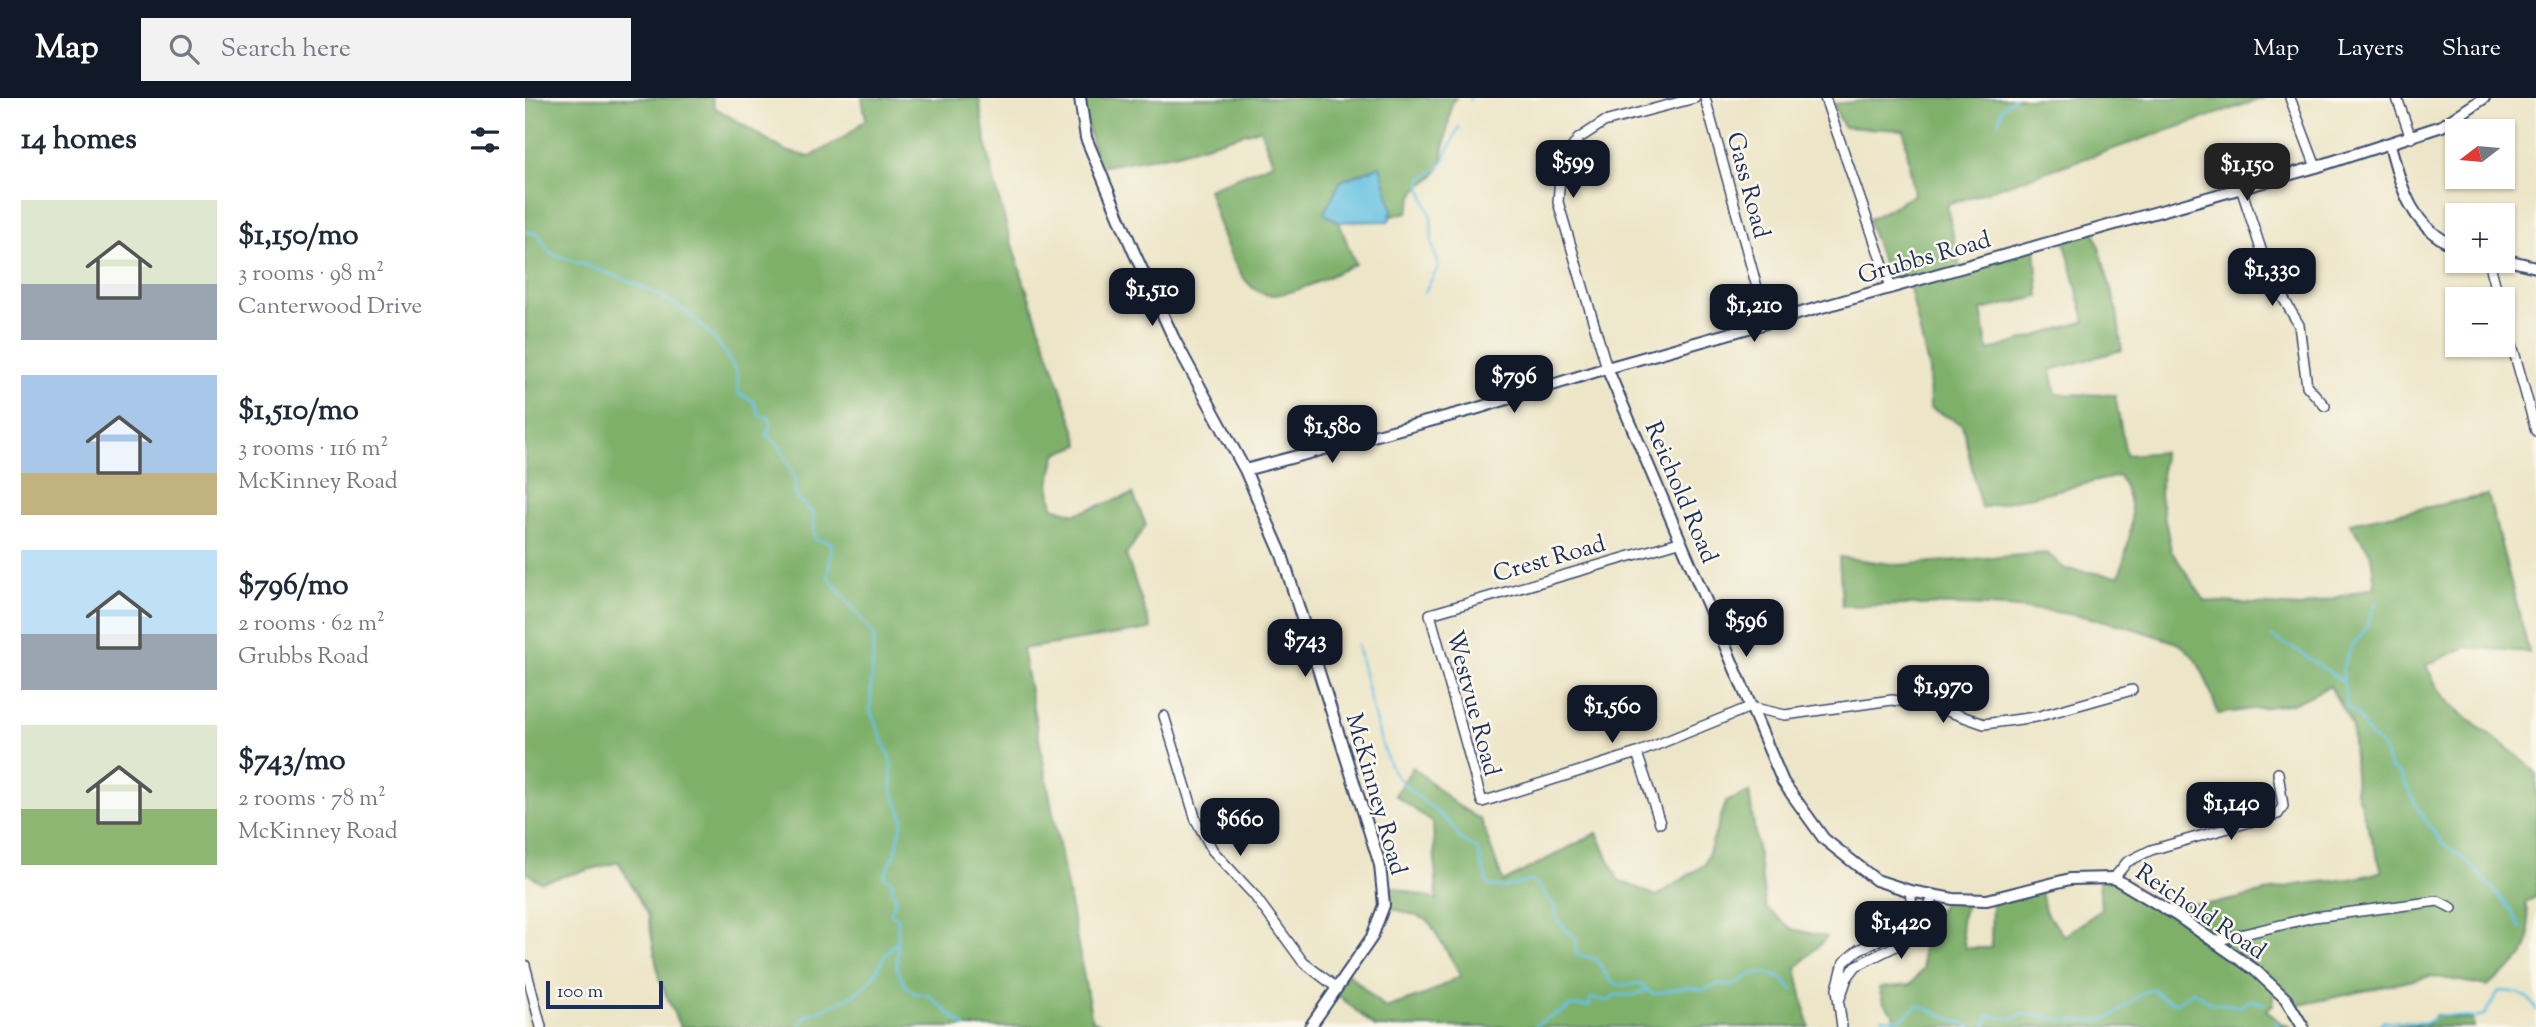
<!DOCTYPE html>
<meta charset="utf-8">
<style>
:root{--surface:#fff;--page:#f2f2f3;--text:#1f2937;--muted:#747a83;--accent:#111827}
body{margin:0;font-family:"Sorts Mill Goudy",serif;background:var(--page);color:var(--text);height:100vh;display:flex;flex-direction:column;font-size:26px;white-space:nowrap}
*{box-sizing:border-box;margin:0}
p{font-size:23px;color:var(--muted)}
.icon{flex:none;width:38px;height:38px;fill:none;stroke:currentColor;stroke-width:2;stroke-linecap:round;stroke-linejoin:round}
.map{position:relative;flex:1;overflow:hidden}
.panel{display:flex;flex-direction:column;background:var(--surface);width:525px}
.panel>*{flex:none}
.needle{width:46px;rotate:254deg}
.tools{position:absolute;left:1920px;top:21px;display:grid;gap:14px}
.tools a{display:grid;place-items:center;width:70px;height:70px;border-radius:0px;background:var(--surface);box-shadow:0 2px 5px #0004;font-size:35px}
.scale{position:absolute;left:21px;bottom:18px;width:117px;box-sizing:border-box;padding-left:7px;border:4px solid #1b2f5e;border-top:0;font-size:19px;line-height:24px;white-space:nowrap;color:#1b2f5e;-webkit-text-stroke:5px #fbf7ec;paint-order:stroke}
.price{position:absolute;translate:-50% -60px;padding:0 16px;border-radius:14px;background:var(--accent);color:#fff;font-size:23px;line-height:46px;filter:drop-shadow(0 2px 4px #0008)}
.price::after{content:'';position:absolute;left:50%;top:42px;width:21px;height:16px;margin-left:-10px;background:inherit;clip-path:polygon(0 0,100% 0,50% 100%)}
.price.selected{background:#222;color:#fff}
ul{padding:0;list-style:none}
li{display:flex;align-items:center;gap:21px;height:175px;padding:0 21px}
li span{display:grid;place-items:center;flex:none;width:196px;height:140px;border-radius:0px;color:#555}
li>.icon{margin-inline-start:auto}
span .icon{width:84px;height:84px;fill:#fffc;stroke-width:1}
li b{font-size:30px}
h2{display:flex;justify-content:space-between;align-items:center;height:84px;padding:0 21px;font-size:30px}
header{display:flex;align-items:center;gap:42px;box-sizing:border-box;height:98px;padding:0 35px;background:var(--accent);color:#fff}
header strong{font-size:33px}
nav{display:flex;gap:38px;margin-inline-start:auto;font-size:24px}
.search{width:490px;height:63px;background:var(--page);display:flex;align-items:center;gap:18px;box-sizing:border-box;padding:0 24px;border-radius:0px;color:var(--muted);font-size:26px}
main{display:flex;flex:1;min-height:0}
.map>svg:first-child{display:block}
.forest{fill:#7eb06b;stroke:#4c7064;stroke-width:2}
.water{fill:#64c1e2;stroke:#4078a0;stroke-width:2}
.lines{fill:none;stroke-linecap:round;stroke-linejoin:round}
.stream{stroke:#64c1e2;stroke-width:2.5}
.minor-casing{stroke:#3a4a6e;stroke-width:12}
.tertiary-casing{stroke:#3a4a6e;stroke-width:14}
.minor{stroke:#fff;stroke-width:9}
.tertiary{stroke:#fff;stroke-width:10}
.labels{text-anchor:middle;stroke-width:5;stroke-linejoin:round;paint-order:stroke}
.street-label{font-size:24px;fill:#1b2f5e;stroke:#fbf7ec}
</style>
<header>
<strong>Map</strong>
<div class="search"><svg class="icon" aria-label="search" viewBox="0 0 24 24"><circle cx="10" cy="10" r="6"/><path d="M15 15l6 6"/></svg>Search here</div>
<nav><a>Map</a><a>Layers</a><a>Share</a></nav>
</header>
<main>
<section class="panel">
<h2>14 homes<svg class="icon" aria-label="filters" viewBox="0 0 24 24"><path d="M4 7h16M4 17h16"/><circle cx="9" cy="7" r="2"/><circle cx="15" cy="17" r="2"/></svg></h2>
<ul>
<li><span style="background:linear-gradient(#dfe7d0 60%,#9aa5b1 0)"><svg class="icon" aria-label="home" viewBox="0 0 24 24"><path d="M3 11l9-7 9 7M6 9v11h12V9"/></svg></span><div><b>$1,150/mo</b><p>3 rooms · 98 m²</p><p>Canterwood Drive</p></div></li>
<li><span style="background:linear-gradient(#a9c7e8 70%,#c2b280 0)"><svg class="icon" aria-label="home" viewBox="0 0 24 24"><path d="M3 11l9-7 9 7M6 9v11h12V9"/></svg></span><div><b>$1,510/mo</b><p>3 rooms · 116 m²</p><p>McKinney Road</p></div></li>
<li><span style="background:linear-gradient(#bfe0f5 60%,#9aa5b1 0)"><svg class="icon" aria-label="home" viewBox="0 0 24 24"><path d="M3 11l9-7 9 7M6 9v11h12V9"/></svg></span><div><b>$796/mo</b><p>2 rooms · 62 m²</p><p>Grubbs Road</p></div></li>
<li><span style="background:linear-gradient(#dfe7d0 60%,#8fb573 0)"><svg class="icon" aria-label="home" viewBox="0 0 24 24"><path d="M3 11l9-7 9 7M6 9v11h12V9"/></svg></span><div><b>$743/mo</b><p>2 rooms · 78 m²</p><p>McKinney Road</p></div></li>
</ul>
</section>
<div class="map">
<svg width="2011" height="929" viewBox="0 0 2011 929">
<rect width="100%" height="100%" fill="#fbf7ec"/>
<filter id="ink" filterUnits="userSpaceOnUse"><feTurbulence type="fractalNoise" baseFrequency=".0143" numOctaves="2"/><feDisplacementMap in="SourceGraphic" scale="14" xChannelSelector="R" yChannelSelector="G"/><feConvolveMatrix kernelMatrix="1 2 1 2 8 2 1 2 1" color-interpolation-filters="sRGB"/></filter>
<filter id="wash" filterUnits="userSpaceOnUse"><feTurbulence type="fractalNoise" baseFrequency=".00686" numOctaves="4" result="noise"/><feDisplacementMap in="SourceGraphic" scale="28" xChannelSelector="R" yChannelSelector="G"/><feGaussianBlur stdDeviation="1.57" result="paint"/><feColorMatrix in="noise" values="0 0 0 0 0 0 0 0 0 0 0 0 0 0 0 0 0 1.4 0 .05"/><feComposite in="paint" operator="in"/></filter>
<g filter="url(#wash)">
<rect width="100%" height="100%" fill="#ece5c7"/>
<path class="forest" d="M0,0h187l2,9 72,44 24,6 36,-21 20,-17 -4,-21h117c15,121 64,232 101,347l-24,9 -7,30 4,23 22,7 58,-20 13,31 -20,30 25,74 -129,20 70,371 15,7h-427l-21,-48 -11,-63 -29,-54 -78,20 -16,-10z
M555,0h376l-4,4 -11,64c-13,23 -26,12 -33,46l-16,4 -12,-50 -39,15 -17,32 15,9 16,42c-25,11 -54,29 -82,31 -38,2 -56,-79 -65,-106l65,-26 -13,-34 -86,25 -76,13z
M1362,0h377l-317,107 13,63 75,-21 4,50 -58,13 7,41 97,-30 -21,-82 30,-9 23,81 5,39 -71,20 5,24 59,1 11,60 37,-3 -3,43 11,55 34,51 96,6 74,-20 -4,-33 -21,-31 138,-28 41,157 -63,-5 -40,18c5,10 10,21 16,29 27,33 66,49 94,79v124l-11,5c11,49 1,56 -38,84l-56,-10 -140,31 -13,-16 -5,4v10l-7,5 16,14 10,3h-401l4,-11 -12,-14 -4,-14 31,-3 13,-16c-4,-30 7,-46 23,-70l22,1 -7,21 4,27h26l1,-49 48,-13 5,25 19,25 37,-26 -2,-33 15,1 62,36 9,-11c34,5 72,-11 106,-17 31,-6 61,-4 91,-15l-26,-80 -4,-65 -22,-40 -35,17 -77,11c-8,-22 -14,-49 -33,-66 -8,-7 -24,-10 -35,-14 -97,-34 -206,-30 -308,-28l-3,-49 59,8 149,-12 18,16 54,7c11,-34 21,-68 0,-100l-138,32 -19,-84 -32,-16 -1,-37 -20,-87 -18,4 -23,-68 46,-25 -10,-65 -60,-3 -11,-23z
M888,669l41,36 27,17 22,62 94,-49 21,47 39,16 48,-32 21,-62 23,-10 17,116 26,21 35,8 -31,31 13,59h-434l-40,-35 13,-19 37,35 42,-14 34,-19 -33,-55 -44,-15 -2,-21 55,16 -4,-77 -38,-28z
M1911,917l36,5 2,7h-106l60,-3z"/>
<path class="water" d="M855,68l12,43 -3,12 -50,1 -15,-9 17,-32z"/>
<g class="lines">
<path class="stream" d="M945,2v-2
M1474,23l3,-13 12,-10
M0,134l13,1 12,20c71,25 151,45 186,119 3,6 2,15 3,22l14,6 7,16 8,1 3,6 -4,12 14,13 13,29 1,20 18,16 2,26 17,4 -4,34 46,58 -4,75 21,49 1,31 11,28 -7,33 -12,25 9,7 -2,4 5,10 -5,17 7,4 -1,50 7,16 10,9 14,2 37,32
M899,195l15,-27 -7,-22 -1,-27 -10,-30 2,-9 17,-10 19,-41
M1851,505l-11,27 -14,17 -9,22 5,39 9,5 13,22 13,11 8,22 11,7 20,39 21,29 25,18 28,30 18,22 8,16
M1747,539l25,13 45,31
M832,547c9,34 19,89 33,120 16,33 62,49 69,73l18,11 11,36 15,3 25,-7 9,3 18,23 2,13 19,19v15l20,5c15,23 15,30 44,24l7,7
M1357,920l19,1 17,-14 53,22
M1751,923l2,6
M275,929l5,-11c20,-7 49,-18 64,-34 11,-13 14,-31 29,-40
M1010,929c12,-13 23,-10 35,-21h19l2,-8 18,3 6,-6h18l14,-5 6,4 34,-7 15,3 18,-6 13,2 19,-12 15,-1 15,6 11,11
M1461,929l2,-12 25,4 8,-5c24,2 64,12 86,4 19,-7 27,-25 46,-29l8,8 16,6 16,-12 17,12 32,3 8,-6 15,4
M1852,929l7,-6 42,2 14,-8 36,3 8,-3 15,-24c15,0 33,4 37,19"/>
</g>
</g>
<g filter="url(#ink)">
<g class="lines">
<g class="minor-casing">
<path id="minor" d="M1180,0l62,226
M1300,0l66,190
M1765,0l26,69
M1872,0l14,40
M1716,90l28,86 30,51 8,61 18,20
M1964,163l10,38
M1978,214l33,119
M1082,270l-49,-166 3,-38 17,-25 26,-17 91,-24
M1154,444l-249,72 52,188 155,-49 113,-46 35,8 107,-15 41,6 51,18 52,-7 96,-27
M639,618l32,104 17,31 41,44 49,67 34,26
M1112,655l23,70
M1589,780l13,-16 24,-12 127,-36 5,-8 -5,-33
M1690,843l99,-24 124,-16 14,7
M0,867l16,62
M1314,903l8,-23 9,-12 50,-25 29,-45
M1317,929l-5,-38 7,-27 14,-12 35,-17 19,-27 -2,-15"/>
</g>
<g class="tertiary-casing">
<path id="tertiary" d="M555,0l6,40 47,112 41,89 71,131 37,85 98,310 4,40 -12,32 -62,90
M1865,47c12,44 21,83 67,102
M1978,161l33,8
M1082,270l176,414 41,57 52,41 34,11 43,8 34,1 83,-21 44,-1 62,37 79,55 31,29 17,28
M720,372l230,-61 132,-41 709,-201 126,-41 42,-28"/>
</g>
<use href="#minor" class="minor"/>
<use href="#tertiary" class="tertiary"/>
</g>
</g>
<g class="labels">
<g class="street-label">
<text transform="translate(1224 87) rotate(75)" y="8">Gass Road</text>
<text transform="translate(1399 159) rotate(-16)" y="8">Grubbs Road</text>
<text transform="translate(1157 394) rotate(67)" y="8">Reichold Road</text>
<text transform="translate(1024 460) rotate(-16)" y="8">Crest Road</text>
<text transform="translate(949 605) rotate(75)" y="8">Westvue Road</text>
<text transform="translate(852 696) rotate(74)" y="8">McKinney Road</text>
<text transform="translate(1676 813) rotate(34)" y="8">Reichold Road</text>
</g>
</g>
</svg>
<div class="tools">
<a><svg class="needle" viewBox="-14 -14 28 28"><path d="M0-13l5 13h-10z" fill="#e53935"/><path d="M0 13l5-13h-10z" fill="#747a83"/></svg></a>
<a>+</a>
<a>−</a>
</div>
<div class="scale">100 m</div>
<b class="price" style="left:1048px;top:102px">$599</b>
<b class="price selected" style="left:1722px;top:105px">$1,150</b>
<b class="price" style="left:1747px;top:210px">$1,330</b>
<b class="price" style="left:627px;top:230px">$1,510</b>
<b class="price" style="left:1229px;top:246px">$1,210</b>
<b class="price" style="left:989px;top:317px">$796</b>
<b class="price" style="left:807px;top:367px">$1,580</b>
<b class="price" style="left:1221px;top:561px">$596</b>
<b class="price" style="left:780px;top:581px">$743</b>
<b class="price" style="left:1418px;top:627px">$1,970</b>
<b class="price" style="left:1087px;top:647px">$1,560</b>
<b class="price" style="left:1706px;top:744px">$1,140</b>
<b class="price" style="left:715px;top:760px">$660</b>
<b class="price" style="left:1376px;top:863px">$1,420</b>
</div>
</main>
